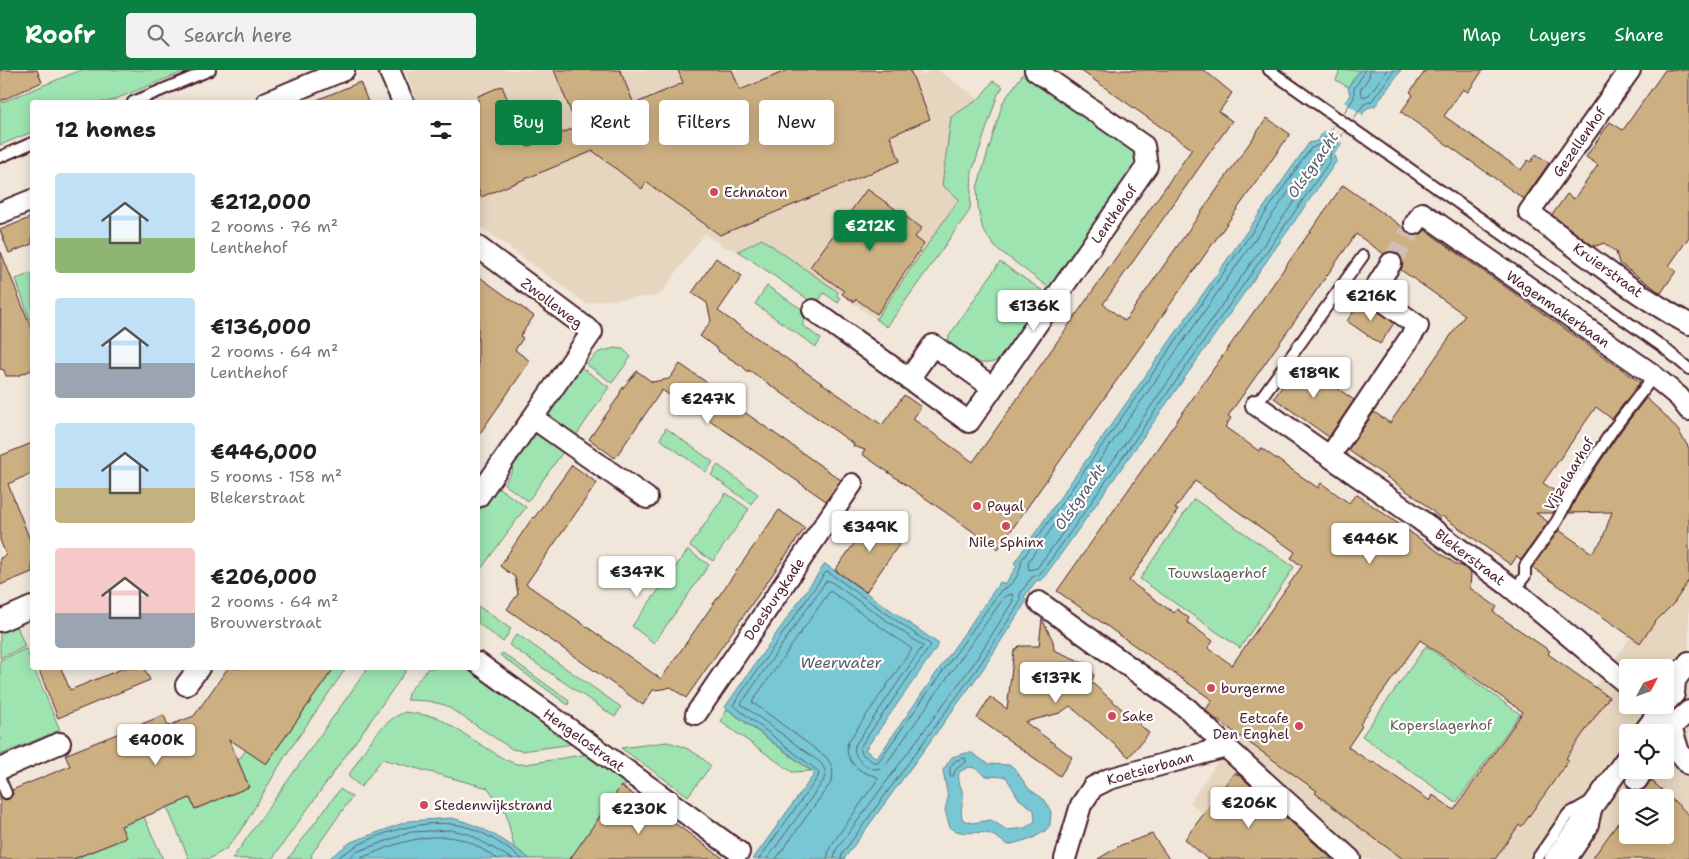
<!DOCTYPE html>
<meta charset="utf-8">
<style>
:root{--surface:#fff;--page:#f2f2f2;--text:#202124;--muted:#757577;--accent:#0b8043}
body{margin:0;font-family:"Shantell Sans",sans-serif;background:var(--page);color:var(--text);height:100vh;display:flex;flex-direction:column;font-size:19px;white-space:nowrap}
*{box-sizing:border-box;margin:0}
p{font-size:16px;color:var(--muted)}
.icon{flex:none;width:28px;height:28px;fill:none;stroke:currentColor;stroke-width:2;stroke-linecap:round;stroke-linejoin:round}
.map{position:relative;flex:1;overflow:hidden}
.drawer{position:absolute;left:30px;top:30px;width:450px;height:570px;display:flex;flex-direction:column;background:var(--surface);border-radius:5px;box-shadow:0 2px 12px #0003}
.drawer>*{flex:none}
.hud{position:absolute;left:495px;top:30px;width:475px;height:45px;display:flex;gap:10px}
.needle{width:32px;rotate:49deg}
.tools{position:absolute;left:1619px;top:589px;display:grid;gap:10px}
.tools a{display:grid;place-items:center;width:55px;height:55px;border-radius:5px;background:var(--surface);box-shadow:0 2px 12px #0003;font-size:25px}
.price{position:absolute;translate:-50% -42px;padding:0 11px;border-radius:5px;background:#fff;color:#222;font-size:16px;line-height:32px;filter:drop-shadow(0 1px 2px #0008)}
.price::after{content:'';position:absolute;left:50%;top:30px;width:15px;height:11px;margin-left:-8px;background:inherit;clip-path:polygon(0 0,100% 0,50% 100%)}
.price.active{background:var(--accent);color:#fff}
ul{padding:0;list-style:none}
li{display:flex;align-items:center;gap:15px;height:125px;padding:0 25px}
li span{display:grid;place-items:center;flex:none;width:140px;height:100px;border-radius:5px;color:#555}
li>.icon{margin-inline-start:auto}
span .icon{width:60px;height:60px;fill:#fffc;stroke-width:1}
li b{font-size:21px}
h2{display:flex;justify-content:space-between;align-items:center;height:60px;padding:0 25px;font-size:21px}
.chip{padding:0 18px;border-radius:5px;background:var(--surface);box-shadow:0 2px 12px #0003;font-size:18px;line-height:45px}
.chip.active{background:var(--accent);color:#fff}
header{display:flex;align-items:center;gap:30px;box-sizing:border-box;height:70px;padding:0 25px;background:var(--accent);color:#fff}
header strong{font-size:24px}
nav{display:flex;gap:28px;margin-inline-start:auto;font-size:18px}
.search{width:350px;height:45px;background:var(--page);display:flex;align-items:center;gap:12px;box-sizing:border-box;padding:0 18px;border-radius:5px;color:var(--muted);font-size:19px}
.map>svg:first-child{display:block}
.built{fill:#e6d6c0;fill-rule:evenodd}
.green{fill:#9de4b1;stroke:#74826e}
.water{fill:#78c7d4;stroke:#668490;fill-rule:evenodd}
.pier{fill:#f0e7da}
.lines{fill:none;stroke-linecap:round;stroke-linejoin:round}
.shore{stroke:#5c626f;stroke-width:1}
.building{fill:#cdb082;stroke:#4a1f2b;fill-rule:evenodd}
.street-tunnel{stroke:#cfbfb7;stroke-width:20;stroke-dasharray:20 10;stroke-linecap:butt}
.lane-casing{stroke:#4a1f2b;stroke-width:14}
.street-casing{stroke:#4a1f2b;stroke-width:24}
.lane{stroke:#fff;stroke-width:10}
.street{stroke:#fff;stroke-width:20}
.poi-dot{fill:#d1495b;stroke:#fff;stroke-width:2}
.labels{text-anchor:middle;stroke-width:4.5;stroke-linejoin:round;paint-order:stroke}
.street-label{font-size:14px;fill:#4a1f2b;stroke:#fff}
.poi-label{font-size:14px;fill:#4a1f2b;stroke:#fff;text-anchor:start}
.park-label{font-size:14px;fill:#635a53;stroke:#fff}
.water-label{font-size:15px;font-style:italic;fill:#5a5a66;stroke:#fff}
</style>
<header>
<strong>Roofr</strong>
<div class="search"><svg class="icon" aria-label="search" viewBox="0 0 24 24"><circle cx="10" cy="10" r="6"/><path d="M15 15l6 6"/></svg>Search here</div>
<nav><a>Map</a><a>Layers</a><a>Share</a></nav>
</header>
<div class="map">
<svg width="1689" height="789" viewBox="0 0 1689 789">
<rect width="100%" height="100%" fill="#f0e7da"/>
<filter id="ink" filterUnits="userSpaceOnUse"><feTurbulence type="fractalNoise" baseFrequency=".02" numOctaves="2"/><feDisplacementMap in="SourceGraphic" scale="10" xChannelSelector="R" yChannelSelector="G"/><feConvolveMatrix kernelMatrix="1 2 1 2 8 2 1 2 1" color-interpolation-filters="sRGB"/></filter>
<g filter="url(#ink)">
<path class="built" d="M404,0h515l2,5 11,-5h6l41,29 -28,18 8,82 -83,120 -114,-80 -24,12 -15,-5 -19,-12 -41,57 -5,5 -60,5 -11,3 -109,-79v-123h-60z
M1689,485v304h-437l-62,-57 61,-88 218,143 114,-153zM1628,598h37v37h-37zM1628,662h37v38h-37zM1628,728h37v37h-37z"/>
<path class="green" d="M81,0h107l-80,32h-76v30l-32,13v-42z
M1340,0h20l-12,17 -12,-7z
M1025,1l100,70c9,9 12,17 10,31l-82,119 -58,-44 -12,-17 -5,-23 -1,-19 26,-86z
M993,11l10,6 -5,7 -26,78 -2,38 -83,117 -11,-8 83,-120 -17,-14 9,-68 28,-18z
M762,169l76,53 -1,4 3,2 -2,5 -14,-10 -7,10 -5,-1 -74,-51z
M1000,192l43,29 -5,7 7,4 -42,57c-25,10 -35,1 -55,-14l1,-9z
M32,203v46l-2,1 -14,-41z
M767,216l42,28 -7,11 19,14 -5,8 -61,-43z
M615,278l8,1 8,8 -19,26 -26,-19 13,-12z
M579,296l30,21 -36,53 -26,-23 1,-3 -2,-1z
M666,358l47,34 -7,10 -46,-33z
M538,363l27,16 -37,52 -24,-17 9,-14 -4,-3 22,-31 2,1z
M718,395l40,29 -7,10 -40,-29z
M496,416l30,21 -48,66v-62z
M726,423l23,16 -36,52 -23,-15z
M1194,429l100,68 -54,81 -100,-69z
M688,480l21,15 -55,78 -22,-17z
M478,536l33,23 -8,13 -25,-19z
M17,556l8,21 -25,11v-25z
M517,564l104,73 -6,10 -106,-72z
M1426,576l94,68 -64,89 -94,-67z
M26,579l34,81 -60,25v-95z
M503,583l66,48 -1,4 -68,-50z
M334,598h12l-62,90 -42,71 -16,20 -17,10h-20l-22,-52 23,-9 5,11 54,-22 -12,-29h3l6,-8 21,13z
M368,598h40l-136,191h-40z
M428,598h47l106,75 -59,8 -10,-2 -67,-44 -17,-4 -21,-1 1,-7z
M727,639l84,62 -19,1 -71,-50z
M405,642l32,5 67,42 12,5h11l67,-11 36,25 -54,81h-46l-16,-12 -8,-34 -18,-25 -106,-29 -21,28 -13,-11c16,-23 29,-53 57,-64z
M667,672c19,4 30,11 44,24l-23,30 -67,-48z
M340,719l12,8 -41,58 1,4h-24z
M144,747l19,42h-90l52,-21 -4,-12z"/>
<path class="water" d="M1360,0h41l-26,36 -8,2 -33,46 2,8 -270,385 -25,34 -4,-1 -13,17 3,3 -44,69 -139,190h-91l62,-86 -90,-66 100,-143 114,80 -74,106 12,8 123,-176 5,2 12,-18 -3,-3 295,-420 8,-2 33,-46 -2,-8z
M966,683h6l16,11 21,1 5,3 15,21 16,11 6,12 -1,13 -5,6 -12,7 -25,7c-7,-4 -13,-10 -22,-12 -14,-2 -21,3 -36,-5l-5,-18 3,-12 -5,-28 9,-13zM969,697l6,1 11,8 20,1 13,22 15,11 1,11 -10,7 -18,2 -16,-10 -19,3 -9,-3c-4,-9 0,-15 0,-24 0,-9 -6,-11 -4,-24z
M452,748c29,7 55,23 78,41h-202l23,-17 58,-21z"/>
<path class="pier" d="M1343,31l21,15 -20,29 -22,-16z"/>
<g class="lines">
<path class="shore" d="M1370,0l-1,7 -9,13 3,7 6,-2 18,-25
M1343,44l11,-16v-10l9,-13 1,-5
M1352,51l12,-17 8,-3 22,-31
M1320,82l3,2v6l-266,381 -20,27 -8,2 -1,-8 287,-408z
M963,688l3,1v3l-10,7 -3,7h-3v-9l5,-6z
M336,789c33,-25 93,-45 134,-31 16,5 38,20 52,31
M347,789l9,-7 55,-20 40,-2 18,4 43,25
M359,789c32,-14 70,-29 105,-19 12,4 23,13 34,19
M759,789l59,-82 1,-5 -86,-67 92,-132 3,-1 103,73 -71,102 2,7 11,8h5l123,-172c11,-3 21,-18 20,-29l290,-413 10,-4 14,-20
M767,789l57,-79 1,-10 -4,-7 -80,-59 85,-123h4l93,65 -68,99c-3,13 9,21 20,24l6,-1 5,-4 119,-168 7,-2 1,7 -39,62 -138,187 -2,9
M776,789l54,-75c5,-10 3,-19 -4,-27l-74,-55 78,-111 82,58 -64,93c-5,18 12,32 28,34l2,3 -48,68 -3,12
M841,789l1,-5 137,-188 41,-64v-8l12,-17 8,-3 22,-30 268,-383v-9l15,-21"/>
</g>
<path class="building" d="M0,0h37l5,12 -42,19z
M554,0h66l14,34 49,-21 -5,-13h54l8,20 48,-20h122l20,49 -40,17 10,25 -180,74 -74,-53 -4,7 -49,-38 -112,46 -3,-9v-92l24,-10 25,61 50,-20z
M1080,0h124l28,23 -13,19 13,9 -129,183 22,17 142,-203 23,16 -292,415 -136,-95 3,-4 -12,-4 1,-2 -105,-74 -1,2 -6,-6 -24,-15 1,-1 -19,-14 11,-15 -4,-18 -15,-10 24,-35 26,18 -24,35 164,114 22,-30 17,12 -8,12 60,43 219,-313z
M1426,0h57l-15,22 -5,-3 -19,27 77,54 7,-10 3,2 5,-8 13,9 -25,36 -123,-87 12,-17 -3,-3z
M1665,0h24v167l-20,29 7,5 -15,22 -42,-30 -3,-11 -12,-9 -8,3 -4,-1 -40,-30 15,-21 7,5 24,-34 -12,-8 24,-35 13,8z
M360,12l8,20h-56z
M1343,115l61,43 5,6 11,1 5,-5 215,152 -28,37 -16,-12 -53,76 19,13 -9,17h-17l12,9 -27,38 -4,-4 -6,9 -69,-49 -2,2 -19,-17 -73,-51 26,-38 16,11 75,-108 -64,-45 2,-6 -1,-6 -5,-5 -6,-2 -7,3 -28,-20 -128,182 3,2 -6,9 34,24 2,-3 57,40 3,-5 28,20 7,-9 101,71 5,1 9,7 -1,15 27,19 -4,5 57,39 -2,3 61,43 -43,61 3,2 -47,66 -3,-1 -24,34h-92l-47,-34 -41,-32 2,-2 -104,-74 -7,-7 6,-10 -155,-109zM1195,411l100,71 -4,6 11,8 -70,99 -24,-17 5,-7 -26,-19 2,-4 -12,-9 -3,4 -45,-32 49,-71 -3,-1zM1420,570l103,72 -69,98 -21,-15 -3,6 -57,-40 -1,2 -24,-16 14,-21 -2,-2z
M867,119l55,39 -7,9 9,7 -47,70 -21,-15 -2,3 -12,-8 2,-3 -34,-24z
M32,147v27l-23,9 -9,-23z
M1,182l31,78v40l-15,6h-11l-2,-6 -4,-1z
M478,206l56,40 -14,20 3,2 -8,12 15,11 -52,75z
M1362,229l32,24 -14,21 -33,-23z
M1300,292l54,38 -25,37 -55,-39z
M680,294l35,24 -2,2 128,90 -15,21 -128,-89 -2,2 -34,-24 -47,68 -26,-19 30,-43 2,-6 16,-19 15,11 17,-3z
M1646,328l18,16 14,16 11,18v132l-15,23 -19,19 -15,21 -108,-76 27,-37 33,23 10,-13 10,-28 -43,1 8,-17 43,-64z
M32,373v30l-24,11 24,61v27l-32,13v-27l6,-3 -6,-15v-84z
M572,395l25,18 -71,101 135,95 118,-169 26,18 -119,170 -15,-11 -8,2 -10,1 -10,15 -136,-96 11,-15 -3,-17 -15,-11 33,-49 1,1z
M875,445l30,21 -39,56 -31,-22z
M1042,549l11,22 1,9 35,15 5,11 -3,6 58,51 -20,24 -59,-51 -10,7 -35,9 47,35 -12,19 -83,-58 13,-21 17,12 7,-58 5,-5h20z
M38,598h23l9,22 54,-22h20l6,12 -92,38z
M228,598h106l-68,96 -37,-25 20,48 -54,22 -5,-11 -46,19 -23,9 5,12 -53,21h-73v-63l5,4 4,-1 4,-5 -1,-4 58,-24 -5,-11 7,-3 92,-37 4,11 26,-10z
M1234,703l5,2 93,84h-125l-22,-20z
M1651,710l38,35v44h-97l36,-50v26h37v-37h-29z
M621,716l52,36 51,37h-154z
M1152,764l17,25h-71l23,-14z"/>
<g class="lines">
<path class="street-tunnel" d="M1391,193l24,-39"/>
<g class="lane-casing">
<path id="lane" d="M1269,0l394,277 26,22
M133,32l77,-32
M0,87l32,-14
M1256,335l107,-149
M1514,520l11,-14v-10l32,-45 17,-33 40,-60 33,-43 6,-10
M0,709l6,14
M1537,789l31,-45 23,-13
M1572,789l20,-30 4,-19"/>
</g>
<g class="street-casing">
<path id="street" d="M389,0l14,32
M1630,0l-101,142c52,39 103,81 160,112
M267,32l77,-32
M0,143l32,-13
M1415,154l7,-11 15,10 212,149 30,25 10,13
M478,177l114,85 -114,165
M813,240l156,112 178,-256 -3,-20 -109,-76
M909,309l24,-34 59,42
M1256,335l163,114 89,66 120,100
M533,348l114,80
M1330,386l88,-130 -46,-33 19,-30
M1039,532l149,107 38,38 124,112
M0,551l32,-14
M478,593l261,189
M186,615l13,-17
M1665,633l9,-9 1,-14 14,-18
M696,644l156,-230
M1671,657l8,25 10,12
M1644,662l20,-27
M1665,667l6,-10 18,-16
M0,699l60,-26
M1637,710l6,-10
M1065,789l16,-54 12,-18 16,-8 117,-32
M1555,789l73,-103"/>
</g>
<use href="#lane" class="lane"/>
<use href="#street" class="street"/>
</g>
</g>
<g class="poi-dot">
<circle cx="714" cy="122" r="5"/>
<circle cx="977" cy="436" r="5"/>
<circle cx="1006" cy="456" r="5"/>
<circle cx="1211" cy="618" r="5"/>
<circle cx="1112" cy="646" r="5"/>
<circle cx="1299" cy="656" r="5"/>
<circle cx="424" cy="735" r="5"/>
</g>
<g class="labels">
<g class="street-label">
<text transform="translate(1579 72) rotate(-55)" y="5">Gezellenhof</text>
<text transform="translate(1114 144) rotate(-55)" y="5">Lenthehof</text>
<text transform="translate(1608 200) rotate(36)" y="5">Kruierstraat</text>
<text transform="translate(552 233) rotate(37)" y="5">Zwolleweg</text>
<text transform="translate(1558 239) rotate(35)" y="5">Wagenmakerbaan</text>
<text transform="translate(1569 404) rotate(-59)" y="5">Vijzelaarhof</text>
<text transform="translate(1470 487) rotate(37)" y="5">Blekerstraat</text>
<text transform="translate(774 529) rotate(-56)" y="5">Doesburgkade</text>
<text transform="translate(584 670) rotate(36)" y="5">Hengelostraat</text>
<text transform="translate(1150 698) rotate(-16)" y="5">Koetsierbaan</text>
</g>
<g class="poi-label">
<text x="724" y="127">Echnaton</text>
<text x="987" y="441">Payal</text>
<text x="1006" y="477" text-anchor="middle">Nile Sphinx</text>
<text x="1221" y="623">burgerme</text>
<text x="1122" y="651">Sake</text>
<text x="1289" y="653" text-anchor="end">Eetcafe<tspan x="1289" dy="16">Den Enghel</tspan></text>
<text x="434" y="740">Stedenwijkstrand</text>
</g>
<g class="park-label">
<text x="1217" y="508">Touwslagerhof</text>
<text x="1441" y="660">Koperslagerhof</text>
</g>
<g class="water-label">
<text transform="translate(1313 95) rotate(-55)" y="5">Olstgracht</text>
<text transform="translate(1080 427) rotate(-55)" y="5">Olstgracht</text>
<text x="841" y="598">Weerwater</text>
</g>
</g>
</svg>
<div class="tools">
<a><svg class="needle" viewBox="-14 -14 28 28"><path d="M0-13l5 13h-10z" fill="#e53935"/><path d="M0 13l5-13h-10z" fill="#757577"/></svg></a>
<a><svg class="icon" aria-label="locate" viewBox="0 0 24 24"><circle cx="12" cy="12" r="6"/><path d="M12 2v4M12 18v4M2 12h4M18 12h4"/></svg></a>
<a><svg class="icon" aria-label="layers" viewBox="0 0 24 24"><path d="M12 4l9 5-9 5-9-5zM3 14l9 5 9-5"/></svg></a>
</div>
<b class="price active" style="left:870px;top:182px">€212K</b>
<b class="price" style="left:1371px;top:252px">€216K</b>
<b class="price" style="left:1034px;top:262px">€136K</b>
<b class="price" style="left:1314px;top:329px">€189K</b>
<b class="price" style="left:708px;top:355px">€247K</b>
<b class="price" style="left:870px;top:483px">€349K</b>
<b class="price" style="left:1370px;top:495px">€446K</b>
<b class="price" style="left:637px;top:528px">€347K</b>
<b class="price" style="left:1056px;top:634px">€137K</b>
<b class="price" style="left:156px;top:696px">€400K</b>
<b class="price" style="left:1249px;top:759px">€206K</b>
<b class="price" style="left:639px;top:765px">€230K</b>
<div class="hud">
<a class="chip active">Buy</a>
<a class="chip">Rent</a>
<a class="chip">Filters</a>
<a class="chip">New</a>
</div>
<section class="drawer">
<h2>12 homes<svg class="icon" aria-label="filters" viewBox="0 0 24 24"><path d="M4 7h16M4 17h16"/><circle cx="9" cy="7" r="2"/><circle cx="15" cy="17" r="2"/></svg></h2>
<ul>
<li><span style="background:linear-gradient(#bfe0f5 65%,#8fb573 0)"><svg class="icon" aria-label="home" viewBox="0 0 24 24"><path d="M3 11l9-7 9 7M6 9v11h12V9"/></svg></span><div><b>€212,000</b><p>2 rooms · 76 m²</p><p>Lenthehof</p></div></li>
<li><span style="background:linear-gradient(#bfe0f5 65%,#9aa5b1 0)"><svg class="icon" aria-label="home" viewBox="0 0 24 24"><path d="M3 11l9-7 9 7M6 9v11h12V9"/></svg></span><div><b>€136,000</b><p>2 rooms · 64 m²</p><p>Lenthehof</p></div></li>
<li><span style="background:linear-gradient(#bfe0f5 65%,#c2b280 0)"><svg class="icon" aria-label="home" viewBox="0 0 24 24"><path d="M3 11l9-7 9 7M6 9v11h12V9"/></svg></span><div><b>€446,000</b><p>5 rooms · 158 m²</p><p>Blekerstraat</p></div></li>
<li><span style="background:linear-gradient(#f6c9c9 65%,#9aa5b1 0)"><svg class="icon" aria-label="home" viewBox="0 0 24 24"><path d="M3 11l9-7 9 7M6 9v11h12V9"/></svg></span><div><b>€206,000</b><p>2 rooms · 64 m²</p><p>Brouwerstraat</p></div></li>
</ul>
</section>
</div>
